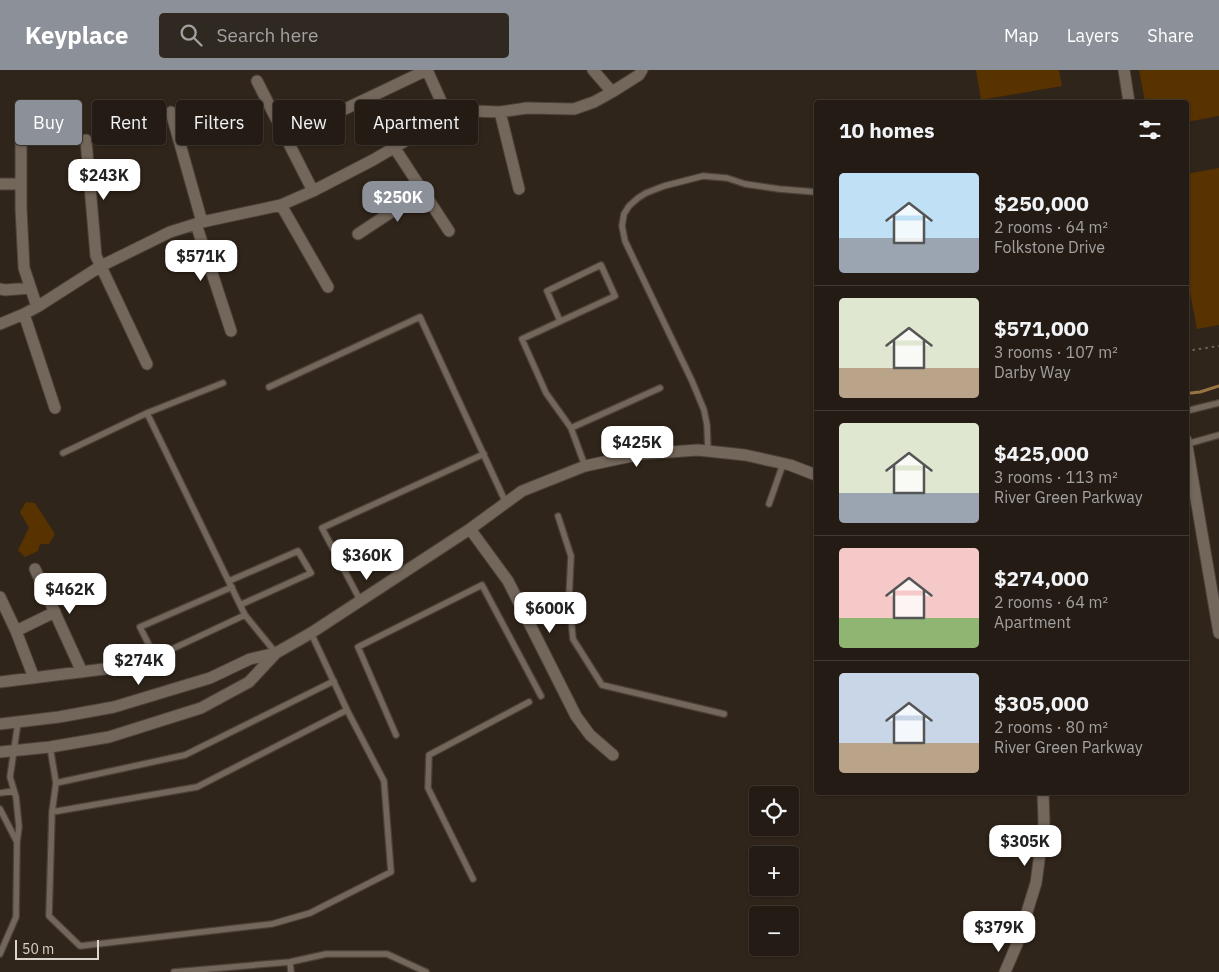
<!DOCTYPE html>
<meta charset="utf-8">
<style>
:root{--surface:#241c14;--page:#302922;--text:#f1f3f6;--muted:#a3a1a0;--line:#413a34;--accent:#8c9099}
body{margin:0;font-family:"IBM Plex Sans",sans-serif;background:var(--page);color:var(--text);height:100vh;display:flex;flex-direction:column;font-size:19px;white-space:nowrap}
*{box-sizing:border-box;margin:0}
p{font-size:16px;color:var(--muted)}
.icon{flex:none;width:28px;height:28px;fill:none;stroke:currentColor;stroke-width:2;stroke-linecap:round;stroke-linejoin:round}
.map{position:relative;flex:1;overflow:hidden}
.details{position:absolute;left:814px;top:30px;width:375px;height:695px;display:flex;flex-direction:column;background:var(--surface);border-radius:5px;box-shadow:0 1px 4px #0004,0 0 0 1px var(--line)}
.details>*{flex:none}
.top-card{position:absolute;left:15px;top:30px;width:475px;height:45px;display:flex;gap:10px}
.buttons{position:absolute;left:749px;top:716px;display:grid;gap:10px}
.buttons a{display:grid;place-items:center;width:50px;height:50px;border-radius:5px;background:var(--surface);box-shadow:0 1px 4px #0004,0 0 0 1px var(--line);font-size:25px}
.scale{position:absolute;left:15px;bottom:12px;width:84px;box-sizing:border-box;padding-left:5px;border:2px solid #dbd4cd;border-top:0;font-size:14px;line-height:18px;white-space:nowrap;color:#dbd4cd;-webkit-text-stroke:4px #30251a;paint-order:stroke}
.price{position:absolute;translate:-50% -42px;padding:0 11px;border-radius:10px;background:#fff;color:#222;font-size:16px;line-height:32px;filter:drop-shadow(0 1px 2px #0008)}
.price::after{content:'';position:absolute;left:50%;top:30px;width:15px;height:11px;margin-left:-8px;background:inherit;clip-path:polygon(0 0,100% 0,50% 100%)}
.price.selected{background:var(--accent);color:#fff}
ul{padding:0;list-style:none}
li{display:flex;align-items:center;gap:15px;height:125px;padding:0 25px}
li+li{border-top:1px solid var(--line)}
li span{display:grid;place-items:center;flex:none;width:140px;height:100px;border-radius:5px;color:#555}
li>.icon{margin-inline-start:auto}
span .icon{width:60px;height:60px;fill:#fffc;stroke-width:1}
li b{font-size:21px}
h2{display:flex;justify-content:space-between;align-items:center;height:60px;padding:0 25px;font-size:21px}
.tag{padding:0 18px;border-radius:5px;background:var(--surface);box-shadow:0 1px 4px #0004,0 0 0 1px var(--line);font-size:18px;line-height:45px}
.tag.selected{background:var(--accent);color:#fff}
header{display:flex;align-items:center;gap:30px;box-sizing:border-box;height:70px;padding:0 25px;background:var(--accent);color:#fff}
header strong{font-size:24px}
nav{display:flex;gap:28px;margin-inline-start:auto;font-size:18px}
.search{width:350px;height:45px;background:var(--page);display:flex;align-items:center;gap:12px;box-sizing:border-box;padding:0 18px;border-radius:5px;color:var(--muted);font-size:19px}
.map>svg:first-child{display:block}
.green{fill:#583300}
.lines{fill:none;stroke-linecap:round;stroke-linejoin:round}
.stream{stroke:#997542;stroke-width:3}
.service-casing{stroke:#4b4139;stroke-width:8}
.minor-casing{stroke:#4b4139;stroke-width:13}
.path{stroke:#6b6258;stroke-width:2;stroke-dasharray:2.5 4;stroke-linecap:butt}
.service{stroke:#73665a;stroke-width:5.5}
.minor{stroke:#73665a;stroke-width:11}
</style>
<header>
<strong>Keyplace</strong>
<div class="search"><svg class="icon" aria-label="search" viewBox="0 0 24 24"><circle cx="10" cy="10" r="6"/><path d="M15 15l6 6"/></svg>Search here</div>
<nav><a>Map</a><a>Layers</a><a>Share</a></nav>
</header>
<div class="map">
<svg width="1219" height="902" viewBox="0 0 1219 902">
<rect width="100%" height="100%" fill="#30251a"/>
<path class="green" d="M976,0h83l3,16 -81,14z
M1139,0h80v46l-33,6v-20h-41z
M1219,98v157l-22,4 -11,-57v-98z
M26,432l9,1 20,31 -6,10h-9l-2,7 -13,6 -7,-7 11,-22 -9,-16z"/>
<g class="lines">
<path class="stream" d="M1191,323l9,-1 19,-6"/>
<g class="service-casing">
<path id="service" d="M560,251l-13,-30 54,-26 14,31 -93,43 24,54 25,35
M269,317l151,-70 86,186
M1186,341l33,-8
M147,343l76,-30
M1187,374l32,-9
M708,381l-1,-26 -3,-15 -12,-29 -67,-140 -3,-15 2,-12 5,-8 9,-8 8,-5 18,-7 39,-10 24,2 18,6 34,5 37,3
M63,383l84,-40 98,202 31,38
M585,396l-14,-38 89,-40
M769,434l14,-40
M558,446l13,40 -2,42 4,41 29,46 122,29
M229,511l69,-30 13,22 -71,32
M232,517l-92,40 15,30 90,-42
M360,530l-38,-72 162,-74
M311,563l36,77 -150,77 -145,25 -3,104 31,30 192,-22 38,-11 81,-41 -7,-91 -37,-71
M396,665l-38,-88 124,-62 59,111
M50,677l6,36
M0,723l14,-2
M0,739l17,33
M52,742l4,-29 129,-28 149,-74
M473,809l-45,-91 1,-33 100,-53
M0,884l16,-37 1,-75 2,-15 -3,-30 -6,-20 8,-55
M290,892l1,10
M174,902l116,-10 36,-8h61l39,18"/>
</g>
<g class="minor-casing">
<path id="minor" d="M427,0l18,40
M593,0l19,22
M1124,0l5,32
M257,11l56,110
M345,39l82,-39
M445,40l55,2 27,-4 47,1 20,-7 18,-10 27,-17 3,-5
M171,42l31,110
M500,42l19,77
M21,57v81l3,60 13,39
M86,70l10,116 51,108
M394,77l55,84
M0,114h21
M281,135l47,82
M196,154l35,107
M358,164l65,-43
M0,219l5,1 25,-2
M24,244l31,94
M0,254l24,-10 13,-7 64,-41 69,-34 32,-10 79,-17 32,-14 60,-31 63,-37 9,-13
M1186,370l33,193
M470,459l38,52 68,135 14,19 23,20
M35,499l47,103
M0,527l16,34
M34,608l-18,-47 39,-19
M0,612l120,-15
M0,654l59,-7 55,-10 96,-29 40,-19 26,-6 35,-20 159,-104 52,-38 63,-25 56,-12 57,-4 47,5 45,10 26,10
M0,682l50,-5 59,-10 92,-29 48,-26 27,-29
M1005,902l12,-28 19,-61 8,-60 -1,-31"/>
</g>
<path class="path" d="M1186,281l33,-5"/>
<use href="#service" class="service"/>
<use href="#minor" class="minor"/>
</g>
</svg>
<div class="buttons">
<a><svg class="icon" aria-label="locate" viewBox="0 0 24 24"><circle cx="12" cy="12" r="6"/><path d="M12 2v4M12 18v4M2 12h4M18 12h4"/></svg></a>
<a>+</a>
<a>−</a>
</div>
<div class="scale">50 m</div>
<b class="price" style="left:104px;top:131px">$243K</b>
<b class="price selected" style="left:398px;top:153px">$250K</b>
<b class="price" style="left:201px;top:212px">$571K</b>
<b class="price" style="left:637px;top:398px">$425K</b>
<b class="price" style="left:367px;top:511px">$360K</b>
<b class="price" style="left:70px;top:545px">$462K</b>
<b class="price" style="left:550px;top:564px">$600K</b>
<b class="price" style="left:139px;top:616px">$274K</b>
<b class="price" style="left:1025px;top:797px">$305K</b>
<b class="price" style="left:999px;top:883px">$379K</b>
<div class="top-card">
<a class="tag selected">Buy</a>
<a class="tag">Rent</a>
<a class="tag">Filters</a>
<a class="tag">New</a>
<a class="tag">Apartment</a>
</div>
<section class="details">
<h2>10 homes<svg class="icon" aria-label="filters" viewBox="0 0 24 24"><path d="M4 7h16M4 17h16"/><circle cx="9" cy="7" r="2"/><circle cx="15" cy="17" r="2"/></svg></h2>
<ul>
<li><span style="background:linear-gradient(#bfe0f5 65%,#9aa5b1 0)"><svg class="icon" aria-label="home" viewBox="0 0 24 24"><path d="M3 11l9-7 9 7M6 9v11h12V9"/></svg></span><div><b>$250,000</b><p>2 rooms · 64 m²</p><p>Folkstone Drive</p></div></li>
<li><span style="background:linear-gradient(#dfe7d0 70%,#b9a48a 0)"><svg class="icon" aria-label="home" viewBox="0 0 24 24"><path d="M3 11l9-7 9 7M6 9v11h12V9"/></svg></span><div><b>$571,000</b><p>3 rooms · 107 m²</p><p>Darby Way</p></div></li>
<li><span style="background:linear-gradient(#dfe7d0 70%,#9aa5b1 0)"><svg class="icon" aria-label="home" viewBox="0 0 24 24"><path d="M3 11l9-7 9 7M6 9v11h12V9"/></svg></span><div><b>$425,000</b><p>3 rooms · 113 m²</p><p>River Green Parkway</p></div></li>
<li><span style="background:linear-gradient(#f6c9c9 70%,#8fb573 0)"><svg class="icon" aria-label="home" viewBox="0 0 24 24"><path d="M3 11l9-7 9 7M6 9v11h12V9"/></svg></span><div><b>$274,000</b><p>2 rooms · 64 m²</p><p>Apartment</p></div></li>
<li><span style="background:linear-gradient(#c9d6e8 70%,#b9a48a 0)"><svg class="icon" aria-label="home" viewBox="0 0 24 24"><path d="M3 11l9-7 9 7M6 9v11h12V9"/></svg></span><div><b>$305,000</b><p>2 rooms · 80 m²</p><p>River Green Parkway</p></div></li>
</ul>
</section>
</div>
